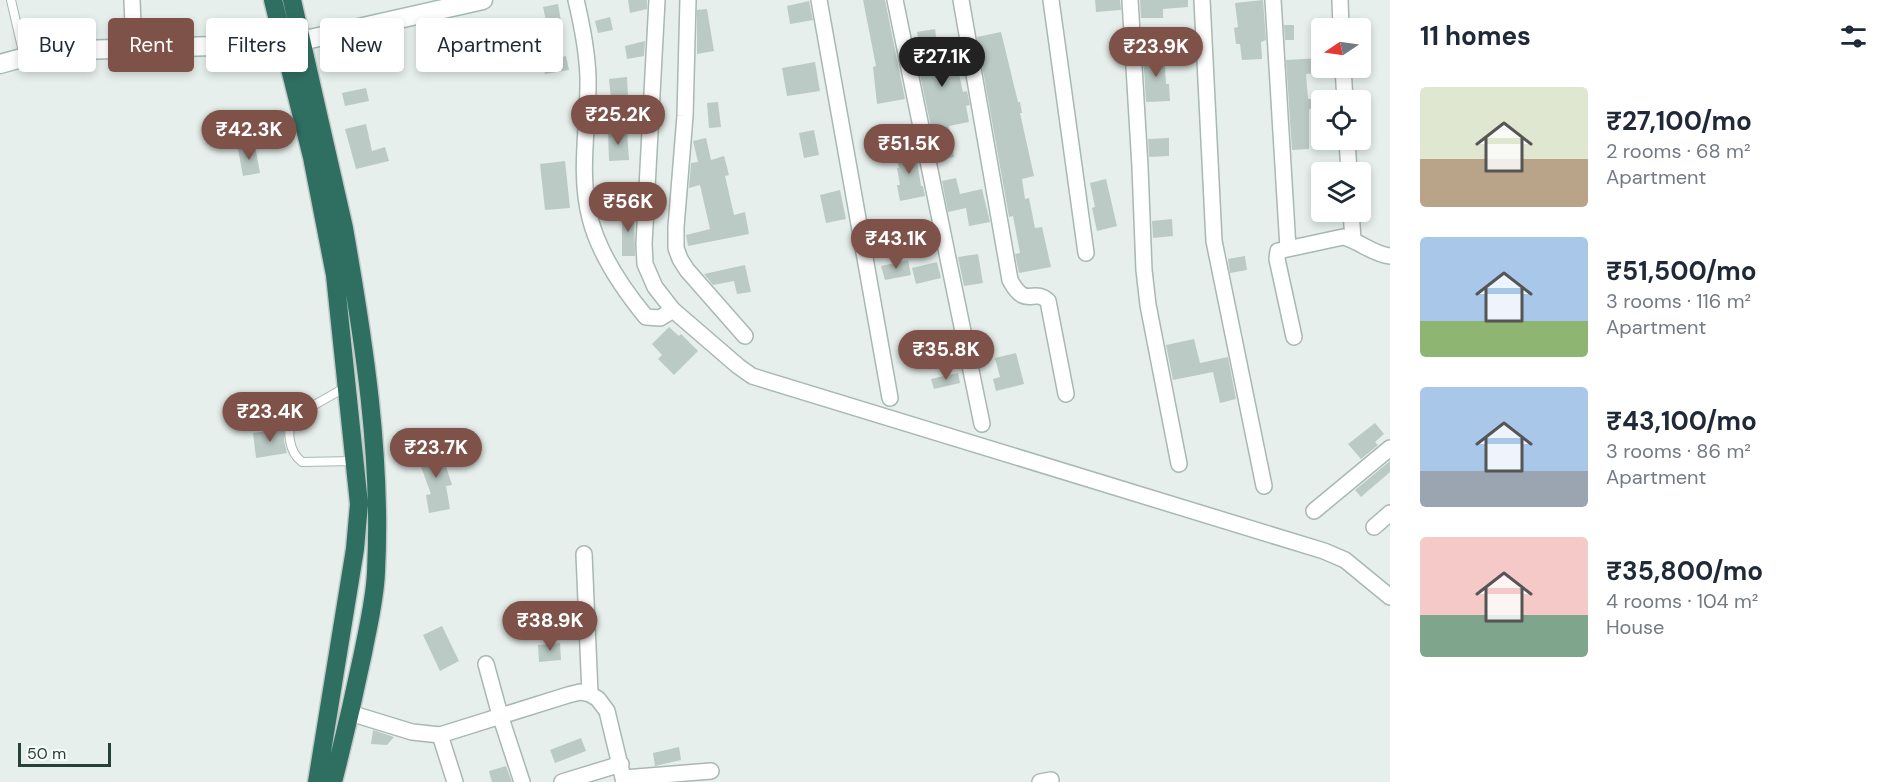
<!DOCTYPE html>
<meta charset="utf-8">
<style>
:root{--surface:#fff;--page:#f6f6f7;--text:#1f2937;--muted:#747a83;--accent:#7f5249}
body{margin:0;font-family:"DM Sans",sans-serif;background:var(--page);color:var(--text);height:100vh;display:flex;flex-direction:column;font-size:22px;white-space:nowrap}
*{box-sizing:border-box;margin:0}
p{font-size:20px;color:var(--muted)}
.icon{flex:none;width:33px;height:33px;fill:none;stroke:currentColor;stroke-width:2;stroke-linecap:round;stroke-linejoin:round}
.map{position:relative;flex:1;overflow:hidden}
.sheet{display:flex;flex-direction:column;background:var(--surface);width:510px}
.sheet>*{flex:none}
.hud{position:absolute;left:18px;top:18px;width:570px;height:54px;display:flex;gap:12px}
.needle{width:39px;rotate:257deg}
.tools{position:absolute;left:1311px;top:18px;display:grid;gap:12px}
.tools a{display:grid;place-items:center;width:60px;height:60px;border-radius:6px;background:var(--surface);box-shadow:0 3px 9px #0003;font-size:30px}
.scale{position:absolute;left:18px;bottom:15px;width:93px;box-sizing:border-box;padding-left:6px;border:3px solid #24423a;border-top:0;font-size:16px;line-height:21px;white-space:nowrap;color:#24423a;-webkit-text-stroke:4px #f7fbf9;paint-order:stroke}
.price{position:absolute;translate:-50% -51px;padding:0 14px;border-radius:21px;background:var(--accent);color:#fff;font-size:20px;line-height:39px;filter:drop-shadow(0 2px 3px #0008)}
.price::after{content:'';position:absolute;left:50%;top:36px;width:18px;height:14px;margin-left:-9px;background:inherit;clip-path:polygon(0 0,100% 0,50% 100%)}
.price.on{background:#222;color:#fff}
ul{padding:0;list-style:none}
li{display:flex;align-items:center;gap:18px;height:150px;padding:0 30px}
li span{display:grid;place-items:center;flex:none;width:168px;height:120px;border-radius:6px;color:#555}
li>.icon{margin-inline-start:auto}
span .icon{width:72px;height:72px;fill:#fffc;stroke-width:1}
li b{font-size:26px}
h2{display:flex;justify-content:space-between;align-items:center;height:72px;padding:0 30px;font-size:26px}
.tag{padding:0 21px;border-radius:6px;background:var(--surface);box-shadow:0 3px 9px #0003;font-size:21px;line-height:54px}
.tag.on{background:var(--accent);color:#fff}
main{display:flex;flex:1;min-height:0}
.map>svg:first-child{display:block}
.building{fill:#bbcac4}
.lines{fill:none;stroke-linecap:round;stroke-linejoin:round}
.lane-casing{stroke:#a8b8b2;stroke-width:10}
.street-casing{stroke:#a8b8b2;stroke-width:18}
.secondary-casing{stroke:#a4bbb3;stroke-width:21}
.highway-casing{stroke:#c2cac8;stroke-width:21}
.lane{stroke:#fff;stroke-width:8}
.street{stroke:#fff;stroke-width:15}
.secondary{stroke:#fff;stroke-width:18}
.highway{stroke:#2f6f62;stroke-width:18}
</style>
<main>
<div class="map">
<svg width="1390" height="782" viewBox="0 0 1390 782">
<rect width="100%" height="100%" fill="#e6efeb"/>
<path class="building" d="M628,0h19v9l-17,4z
M863,0h22l20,99 -28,5 -4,-37 3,-1z
M1095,0h25l1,10 -25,2z
M1140,0h48v7l-25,2v9h-22z
M1263,0l3,40 -5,2 1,17 -20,1 -2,-16h-4l-2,-16 4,-1 -3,-24z
M809,1l4,19 -23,4 -3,-18z
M558,4l4,23 -14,3 -5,-23z
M707,9l7,42 -17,3v-44z
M610,17l3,13 -15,3 -3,-12z
M1284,25h10v15h-9z
M935,29l2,13 19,-5 2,4 3,13 -6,2 8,36 4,-1 3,14 -4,1 3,16 -20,4 5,31 -16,3 -23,-109 5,-1 -3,-18z
M1001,32l17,70h2l2,11h-2l14,63 -12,3 3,20 4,-1 6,30 7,-1 9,40 -32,6 -4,-19 5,-1 -7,-37 -4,1 -32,-180z
M645,41l-1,15 -17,3 -2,-13z
M1164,52l2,32h3l1,17 -24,1 -3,-49z
M566,56l3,14 -24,4 -3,-13z
M1322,58v15l-16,1 2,25 14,-1v11h-13v40l-17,1 -6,-90z
M815,62l5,29 -33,5 -5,-28z
M627,77l1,20 -17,2 -2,-20z
M366,88l3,13 -24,5 -3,-13z
M718,102l3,25 -12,1 -2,-25z
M366,124l6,27 13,-4 4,14 -33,8 -11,-40z
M814,130l5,25 -15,3 -5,-25z
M627,131l2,29 -20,1 -1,-29z
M706,138l5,22 13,-4 5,19 -4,1 9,39 11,-3 4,22 -61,12 -2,-11 24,-6 -10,-44 -11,3 2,-25 7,-1 -5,-21z
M1169,138v18l-20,1 -1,-18z
M255,146l5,27 -17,3 -5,-27z
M915,147l6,39h2l2,10 -25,5 -3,-16h3l-3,-17h2l-4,-17z
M565,161l5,47 -25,2 -5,-46z
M956,178l4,16 22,-5 8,33 -21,4 -3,-18 -18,4 -6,-31z
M1106,179l11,47 -20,5 -5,-23 3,-1 -5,-24z
M840,190l6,29 -20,4 -6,-28z
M622,209h12l1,47h-13z
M1172,219l1,17 -20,2 -1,-17z
M978,254l5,29 -19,3 -6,-29z
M1245,256l2,14 -17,3 -2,-14z
M908,260l3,15 -26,5 -4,-14z
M937,262l4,16 -25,6 -4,-16z
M745,265l6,27 -14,2 -3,-13 -21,4 -9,-11z
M669,327l10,9 2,-2 17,17 -24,24 -16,-16 4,-4 -10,-11z
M951,336l4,17 -32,7 -4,-17z
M1194,339l6,24 28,-6 8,42 -16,4 -7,-31 -40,8 -7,-35z
M1016,353l8,31 -28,7 -3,-12 7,-2 -5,-19z
M958,373l2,10 -26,6 -3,-10z
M1375,423l9,11 -9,8 3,3 -17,14 -13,-15z
M284,429v12l3,12 -31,5 -3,-25z
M438,442l14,43 -6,1 4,23 -21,4 -3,-18 5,-1 -11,-30 9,-3 -6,-14z
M1390,461v11l-29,25 -6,-7z
M442,626l17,35 -19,10 -17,-36z
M560,643l1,17 -22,2 -1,-17z
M373,730l21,7 -7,8 -16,-1z
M581,738l5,13 -31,12 -5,-13z
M679,747l2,13 -26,6 -2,-13z
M506,766l6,16h-20l-3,-11z"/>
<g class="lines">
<g class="lane-casing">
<path id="lane" d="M11,0l13,56
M346,387l-51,29c-10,13 -6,36 7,46l52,-1"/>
</g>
<g class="street-casing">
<path id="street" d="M132,0l2,49
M576,0c6,25 11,51 12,77 1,47 -10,95 2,141 9,36 33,71 56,99l14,1 13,-8
M657,0l-13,244 1,20 10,23 18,23 65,56 14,10 572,175 21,9 45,37
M688,0l-3,116 -9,111v21l4,11 7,11 58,66
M819,0l71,398
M895,0l87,424
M961,0l49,280c16,30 23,7 38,21l18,93
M1051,0l35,253
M1130,0l10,167 4,103 4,35 31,159
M1202,0l12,241 50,245
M1273,0l15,248
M1340,0l1,28
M1343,68l2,32
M1347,140l2,32
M1351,212l2,27
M1294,337l-17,-78 1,-8 65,-14c17,4 29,17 47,19
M1314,511l76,-63
M1374,527l16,-14
M584,554l6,140
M486,664l14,51 22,67
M350,713l62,19 28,3 128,-40 12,-3 10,2 8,5 9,12 17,71
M440,735l15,47
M624,778l87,-7
M562,782l59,-18
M1040,782l11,-2"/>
</g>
<g class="secondary-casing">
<path id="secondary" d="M0,64l47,-13 237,-7 17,-3 182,-41"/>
</g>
<g class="highway-casing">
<path id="highway" d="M273,0l39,157 23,118 24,229 -4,45 -38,233
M292,0l52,228c20,114 38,228 32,344 -1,27 -8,55 -13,81 -9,43 -19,86 -30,129"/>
</g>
<use href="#lane" class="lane"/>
<use href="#street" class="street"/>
<use href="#secondary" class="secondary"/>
<use href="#highway" class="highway"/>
</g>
</svg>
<div class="tools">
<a><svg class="needle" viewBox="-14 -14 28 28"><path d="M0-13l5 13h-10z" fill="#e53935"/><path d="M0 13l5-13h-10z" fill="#747a83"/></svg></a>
<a><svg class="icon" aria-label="locate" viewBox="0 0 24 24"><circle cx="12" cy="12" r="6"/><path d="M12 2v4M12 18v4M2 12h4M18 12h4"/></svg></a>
<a><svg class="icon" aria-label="layers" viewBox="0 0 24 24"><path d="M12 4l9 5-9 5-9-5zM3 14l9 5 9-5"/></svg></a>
</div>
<div class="scale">50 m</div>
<b class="price" style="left:1156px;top:78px">₹23.9K</b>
<b class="price on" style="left:942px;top:88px">₹27.1K</b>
<b class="price" style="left:618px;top:146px">₹25.2K</b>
<b class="price" style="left:249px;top:161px">₹42.3K</b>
<b class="price" style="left:909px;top:175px">₹51.5K</b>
<b class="price" style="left:628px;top:233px">₹56K</b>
<b class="price" style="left:896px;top:270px">₹43.1K</b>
<b class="price" style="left:946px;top:381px">₹35.8K</b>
<b class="price" style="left:270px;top:443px">₹23.4K</b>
<b class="price" style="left:436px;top:479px">₹23.7K</b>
<b class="price" style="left:550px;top:652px">₹38.9K</b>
<div class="hud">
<a class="tag">Buy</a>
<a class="tag on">Rent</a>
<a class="tag">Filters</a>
<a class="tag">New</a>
<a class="tag">Apartment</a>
</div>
</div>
<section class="sheet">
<h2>11 homes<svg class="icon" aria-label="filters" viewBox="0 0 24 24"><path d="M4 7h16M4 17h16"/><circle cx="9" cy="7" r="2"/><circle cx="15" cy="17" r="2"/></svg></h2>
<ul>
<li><span style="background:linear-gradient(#dfe7d0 60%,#b9a48a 0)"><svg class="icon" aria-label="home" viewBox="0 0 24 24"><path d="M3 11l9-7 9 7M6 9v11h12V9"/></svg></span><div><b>₹27,100/mo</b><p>2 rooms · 68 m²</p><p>Apartment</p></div></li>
<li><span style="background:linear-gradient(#a9c7e8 70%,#8fb573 0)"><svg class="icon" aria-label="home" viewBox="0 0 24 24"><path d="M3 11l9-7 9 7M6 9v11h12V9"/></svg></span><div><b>₹51,500/mo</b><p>3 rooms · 116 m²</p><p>Apartment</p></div></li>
<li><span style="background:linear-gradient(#a9c7e8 70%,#9aa5b1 0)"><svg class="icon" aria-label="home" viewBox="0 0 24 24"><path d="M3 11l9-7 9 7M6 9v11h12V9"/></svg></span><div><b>₹43,100/mo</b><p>3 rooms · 86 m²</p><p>Apartment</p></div></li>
<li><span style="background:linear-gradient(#f6c9c9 65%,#7fa58c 0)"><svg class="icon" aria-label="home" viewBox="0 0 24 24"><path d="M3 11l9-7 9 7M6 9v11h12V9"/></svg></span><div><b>₹35,800/mo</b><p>4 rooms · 104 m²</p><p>House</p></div></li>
</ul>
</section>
</main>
